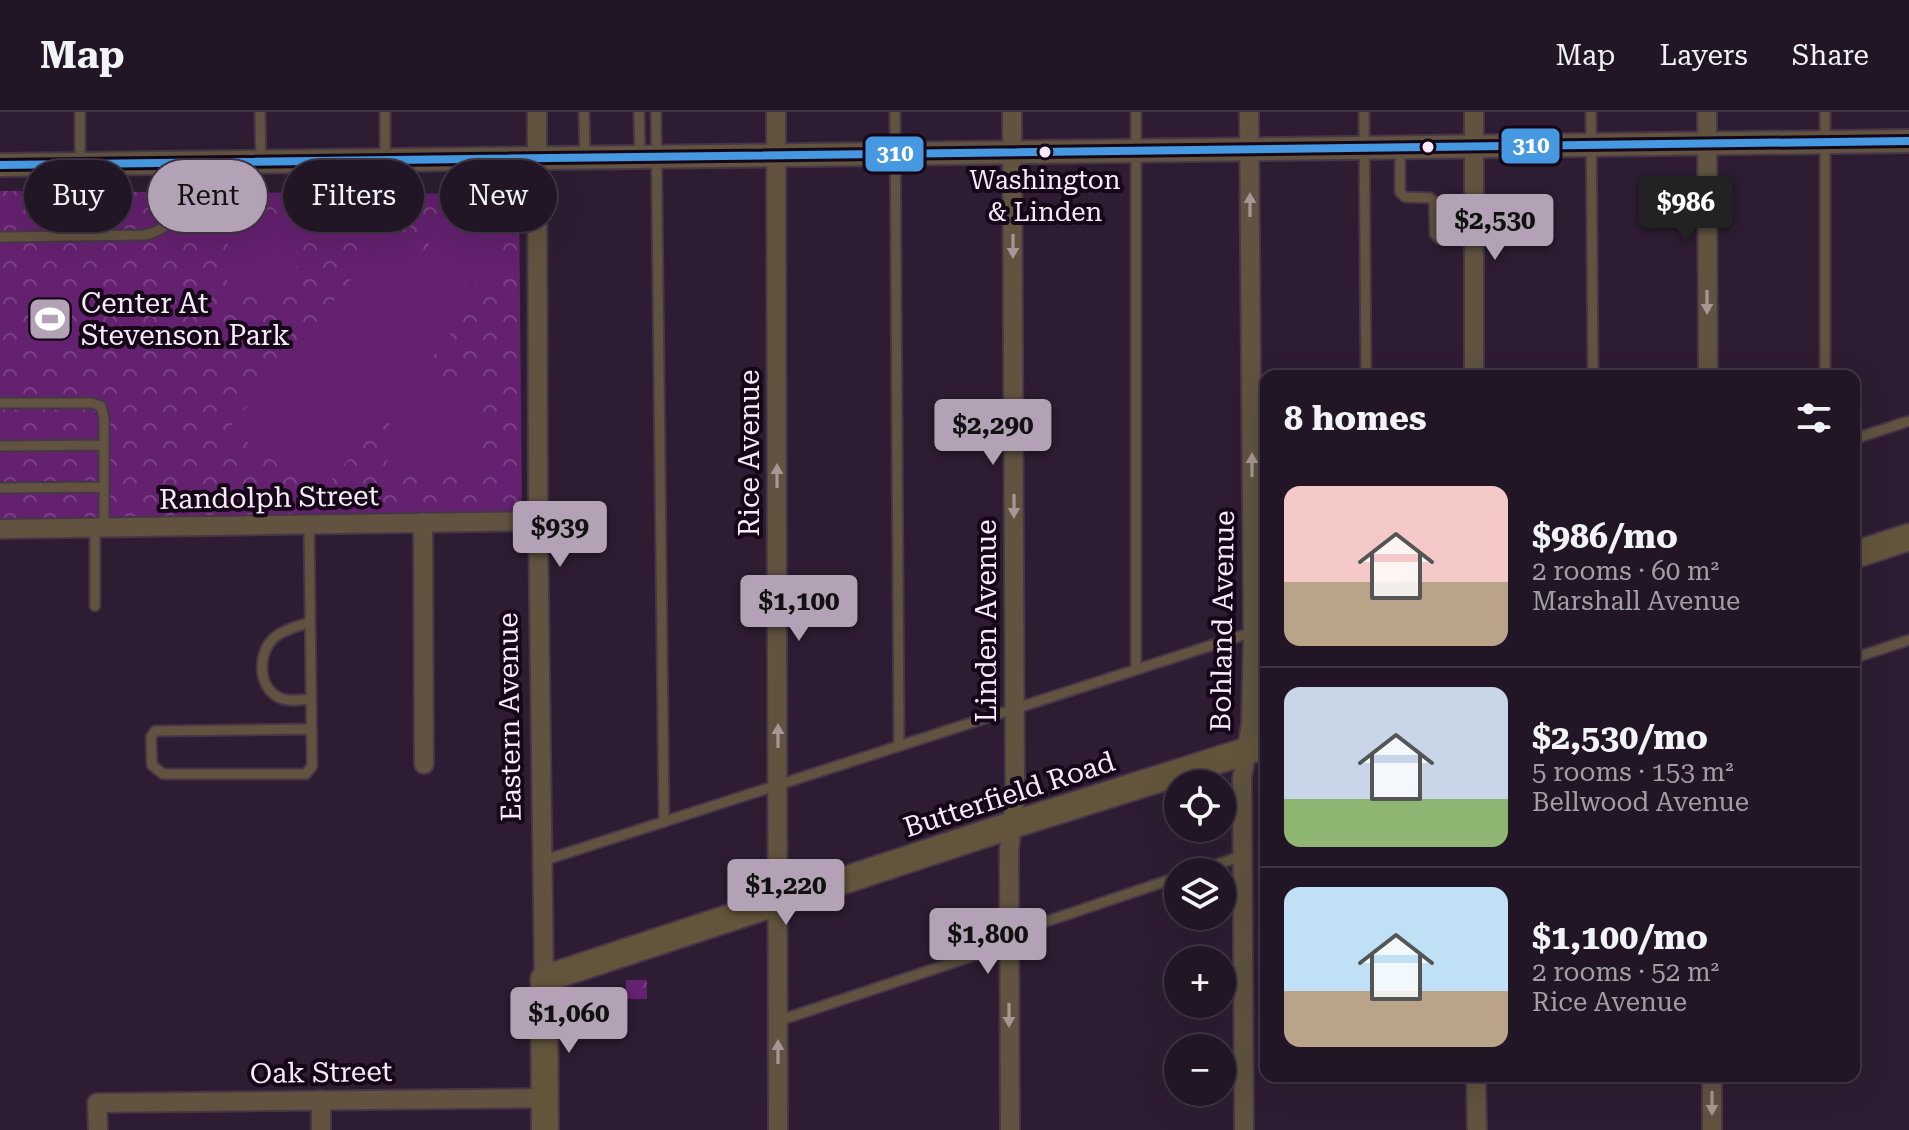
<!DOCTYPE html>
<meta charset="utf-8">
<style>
:root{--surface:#221626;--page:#2e2332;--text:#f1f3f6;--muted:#a29fa7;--line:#3f3543;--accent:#b3a2b5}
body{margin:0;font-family:"Roboto Serif",serif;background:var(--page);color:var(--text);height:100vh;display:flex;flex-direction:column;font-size:30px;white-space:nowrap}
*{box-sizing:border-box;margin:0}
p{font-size:26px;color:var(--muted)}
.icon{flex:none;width:44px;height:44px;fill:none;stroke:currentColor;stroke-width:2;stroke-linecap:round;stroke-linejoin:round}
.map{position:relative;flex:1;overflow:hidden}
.side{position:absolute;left:1260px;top:258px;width:600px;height:712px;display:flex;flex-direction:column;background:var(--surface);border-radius:16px;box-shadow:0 8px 32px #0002,0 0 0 2px var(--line)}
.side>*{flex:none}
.banner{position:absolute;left:24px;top:48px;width:760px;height:72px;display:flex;gap:16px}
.tools{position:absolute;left:1164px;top:658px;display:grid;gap:16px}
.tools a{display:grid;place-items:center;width:72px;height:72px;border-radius:50%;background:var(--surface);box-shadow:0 8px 32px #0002,0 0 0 2px var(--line);font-size:40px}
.price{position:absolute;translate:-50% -68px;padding:0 18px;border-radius:8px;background:var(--accent);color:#111;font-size:26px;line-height:52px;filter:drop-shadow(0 2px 4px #0008)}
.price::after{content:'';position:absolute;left:50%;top:48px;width:24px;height:18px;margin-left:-12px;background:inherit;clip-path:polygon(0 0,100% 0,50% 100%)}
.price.on{background:#222;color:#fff}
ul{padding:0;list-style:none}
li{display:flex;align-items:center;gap:24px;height:200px;padding:0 24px}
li+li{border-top:2px solid var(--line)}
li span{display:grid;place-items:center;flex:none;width:224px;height:160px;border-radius:16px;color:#555}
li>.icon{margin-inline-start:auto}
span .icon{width:96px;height:96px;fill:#fffc;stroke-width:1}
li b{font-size:34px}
h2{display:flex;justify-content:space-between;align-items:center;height:96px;padding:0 24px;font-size:34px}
.pill{padding:0 28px;border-radius:36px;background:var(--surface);box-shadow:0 8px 32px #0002,0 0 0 2px var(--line);font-size:28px;line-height:72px}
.pill.on{background:var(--accent);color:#111}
header{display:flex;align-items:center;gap:48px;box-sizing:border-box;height:112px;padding:0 40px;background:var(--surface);border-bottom:2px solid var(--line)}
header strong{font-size:38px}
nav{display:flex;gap:44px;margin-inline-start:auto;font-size:28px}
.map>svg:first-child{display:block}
.forest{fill:url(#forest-crowns)}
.pitch{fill:#64216f}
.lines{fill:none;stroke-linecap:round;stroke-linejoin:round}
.service-casing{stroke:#463748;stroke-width:13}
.minor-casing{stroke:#463748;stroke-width:22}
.tertiary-casing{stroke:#463748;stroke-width:26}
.secondary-casing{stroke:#463748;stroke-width:30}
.service{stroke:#615340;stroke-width:9}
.minor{stroke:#615340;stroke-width:18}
.tertiary{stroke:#615340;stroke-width:22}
.secondary{stroke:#63553c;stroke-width:26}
.bus-1-casing{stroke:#150717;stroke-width:14}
.bus-1{stroke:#4699e1;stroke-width:8}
.oneway{fill:#a69695}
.bus-dot{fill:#fae9fc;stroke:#150717;stroke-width:3}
.labels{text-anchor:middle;stroke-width:8;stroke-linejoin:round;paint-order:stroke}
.bus-label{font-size:26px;fill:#fae9fc;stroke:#150717}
.poi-label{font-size:28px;fill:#fae9fc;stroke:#150717;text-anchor:start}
.street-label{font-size:28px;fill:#fae9fc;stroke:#150717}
.line-badge{stroke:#150717;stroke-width:3}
.badge-label{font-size:22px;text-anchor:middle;font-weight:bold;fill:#fff}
</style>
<header>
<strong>Map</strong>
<nav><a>Map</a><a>Layers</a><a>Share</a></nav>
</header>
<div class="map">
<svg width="1909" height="1018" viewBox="0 0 1909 1018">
<defs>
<pattern id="forest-crowns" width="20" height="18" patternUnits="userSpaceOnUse" patternTransform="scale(2)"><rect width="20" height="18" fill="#64216f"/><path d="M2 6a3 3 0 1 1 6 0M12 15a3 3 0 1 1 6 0" fill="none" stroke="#7b4184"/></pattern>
</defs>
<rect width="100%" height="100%" fill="#2e1d32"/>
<path class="forest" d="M0,79l513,3 6,8 3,311 -522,7z
M626,868h21v19h-21z"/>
<path class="pitch" d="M427,104l60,3 10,9 1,58 -38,-1 19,14 -159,195 -91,-65 159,-195 45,32 -3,-7z
M301,107c0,65 -11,74 -74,74l1,-64 11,-9z
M441,265h43l-2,96 -95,1c0,-53 0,-77 54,-97z"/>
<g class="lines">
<g class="service-casing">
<path id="service" d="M80,0v52
M260,0l1,49
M385,0v48
M584,0l1,46
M639,0l1,45
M656,0l8,710
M895,0l4,634
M1136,0v557
M1364,0l2,264
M1591,0l2,264
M1825,0v264
M1400,36v44l5,5 25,1 4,3 1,33 4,5h35
M0,125l145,-2c40,-9 31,-39 31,-72
M0,291h91l10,3 3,12v109
M1854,327l55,-18
M0,334l104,-1
M0,376l104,-1
M309,412l3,242 -6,8h-143l-11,-9 -1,-28 4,-6 157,-2
M95,494v-79
M310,510c-11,4 -25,7 -35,15 -18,15 -18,50 5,61 9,4 21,2 31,1
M1854,546l55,-18
M542,749l711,-229
M1194,760l48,-16
M1009,822l169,-57
M778,909l231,-77"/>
</g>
<g class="minor-casing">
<path id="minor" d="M537,0l1,409 6,458
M776,0l2,1018
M1474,0v264
M1707,0l1,264
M423,410l1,242
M0,417l538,-8
M1476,964l1,54
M1712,964v54
M321,988v30
M98,1018l-1,-27 448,-5
M1010,1018l-1,-280 6,-51 -3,-687
M1244,1018l-2,-352 9,-54 2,-92 -4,-520"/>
</g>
<g class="tertiary-casing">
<path id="tertiary" d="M0,53l1909,-24"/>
</g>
<g class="secondary-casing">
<path id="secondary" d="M1854,443l55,-18
M545,1018l-1,-151 468,-154 254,-80"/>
</g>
<use href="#service" class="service"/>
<use href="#minor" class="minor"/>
<use href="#tertiary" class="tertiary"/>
<use href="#secondary" class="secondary"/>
<g class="bus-1-casing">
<path id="bus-1" d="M0,53l1909,-24"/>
</g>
<use href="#bus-1" class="bus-1"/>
</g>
<defs><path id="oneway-solid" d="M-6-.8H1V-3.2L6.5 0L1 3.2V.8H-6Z" transform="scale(2)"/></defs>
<g class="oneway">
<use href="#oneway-solid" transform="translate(1250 93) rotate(-90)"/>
<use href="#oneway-solid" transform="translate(1013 134) rotate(90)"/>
<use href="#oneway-solid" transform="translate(1707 190) rotate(90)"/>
<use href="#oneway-solid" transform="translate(1252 353) rotate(-90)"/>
<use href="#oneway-solid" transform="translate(777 364) rotate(-90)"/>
<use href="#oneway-solid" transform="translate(1014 394) rotate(90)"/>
<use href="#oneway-solid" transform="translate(778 624) rotate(-90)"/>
<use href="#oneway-solid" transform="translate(1009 903) rotate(90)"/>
<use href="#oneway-solid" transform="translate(778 940) rotate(-90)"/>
<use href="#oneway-solid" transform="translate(1712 991) rotate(90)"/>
</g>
<defs>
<g id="stadium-square" transform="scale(2.3)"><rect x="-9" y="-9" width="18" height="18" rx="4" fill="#b3a2b5" stroke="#150717"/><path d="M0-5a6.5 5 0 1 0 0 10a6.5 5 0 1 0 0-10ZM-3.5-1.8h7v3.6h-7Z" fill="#fff"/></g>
</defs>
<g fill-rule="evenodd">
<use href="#stadium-square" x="50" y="207"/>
</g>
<g class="bus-dot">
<circle cx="1428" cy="35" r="7"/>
<circle cx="1045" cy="40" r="7"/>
</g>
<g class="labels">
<g class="bus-label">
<text x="1045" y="77">Washington<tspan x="1045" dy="32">&amp; Linden</tspan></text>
</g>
<g class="poi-label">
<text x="81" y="201">Center At<tspan x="81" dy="32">Stevenson Park</tspan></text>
</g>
<g class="street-label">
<text transform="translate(749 341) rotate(-90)" y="10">Rice Avenue</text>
<text transform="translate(269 385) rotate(-1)" y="10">Randolph Street</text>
<text transform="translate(986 509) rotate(-90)" y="10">Linden Avenue</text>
<text transform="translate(1222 509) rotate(-89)" y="10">Bohland Avenue</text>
<text transform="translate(509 605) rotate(-91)" y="10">Eastern Avenue</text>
<text transform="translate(1009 682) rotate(-18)" y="10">Butterfield Road</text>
<text transform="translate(321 960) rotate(-1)" y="10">Oak Street</text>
</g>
</g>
<g class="line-badge">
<rect x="1500" y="15" width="61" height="38" rx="8" fill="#4699e1"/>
<rect x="864" y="23" width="61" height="38" rx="8" fill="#4699e1"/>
</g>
<g class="badge-label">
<text x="1531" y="41">310</text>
<text x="895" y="49">310</text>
</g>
</svg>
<div class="tools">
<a><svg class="icon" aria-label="locate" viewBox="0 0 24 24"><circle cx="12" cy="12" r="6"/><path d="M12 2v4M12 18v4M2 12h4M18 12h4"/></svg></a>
<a><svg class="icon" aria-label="layers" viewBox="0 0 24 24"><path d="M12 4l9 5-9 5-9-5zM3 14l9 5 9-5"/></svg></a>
<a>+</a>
<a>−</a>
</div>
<b class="price on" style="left:1686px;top:132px">$986</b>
<b class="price" style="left:1495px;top:150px">$2,530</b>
<b class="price" style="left:993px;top:355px">$2,290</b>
<b class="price" style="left:560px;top:457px">$939</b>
<b class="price" style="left:799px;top:531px">$1,100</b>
<b class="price" style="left:786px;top:815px">$1,220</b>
<b class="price" style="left:988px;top:864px">$1,800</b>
<b class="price" style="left:569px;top:943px">$1,060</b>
<div class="banner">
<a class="pill">Buy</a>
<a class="pill on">Rent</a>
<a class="pill">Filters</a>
<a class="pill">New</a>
</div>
<section class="side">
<h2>8 homes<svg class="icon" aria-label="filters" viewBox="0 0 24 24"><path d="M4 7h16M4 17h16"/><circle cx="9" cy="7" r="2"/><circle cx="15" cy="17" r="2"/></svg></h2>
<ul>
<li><span style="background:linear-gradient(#f6c9c9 60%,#b9a48a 0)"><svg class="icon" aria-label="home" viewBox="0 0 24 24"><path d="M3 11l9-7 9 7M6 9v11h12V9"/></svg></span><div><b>$986/mo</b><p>2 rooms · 60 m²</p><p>Marshall Avenue</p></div></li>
<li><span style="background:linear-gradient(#c9d6e8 70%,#8fb573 0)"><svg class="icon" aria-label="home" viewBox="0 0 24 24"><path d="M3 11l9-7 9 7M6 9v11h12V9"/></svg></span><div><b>$2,530/mo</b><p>5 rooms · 153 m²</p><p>Bellwood Avenue</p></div></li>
<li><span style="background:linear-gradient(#bfe0f5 65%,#b9a48a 0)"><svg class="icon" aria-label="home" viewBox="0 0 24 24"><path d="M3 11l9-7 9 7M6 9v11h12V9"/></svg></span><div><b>$1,100/mo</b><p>2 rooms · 52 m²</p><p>Rice Avenue</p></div></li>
</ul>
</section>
</div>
